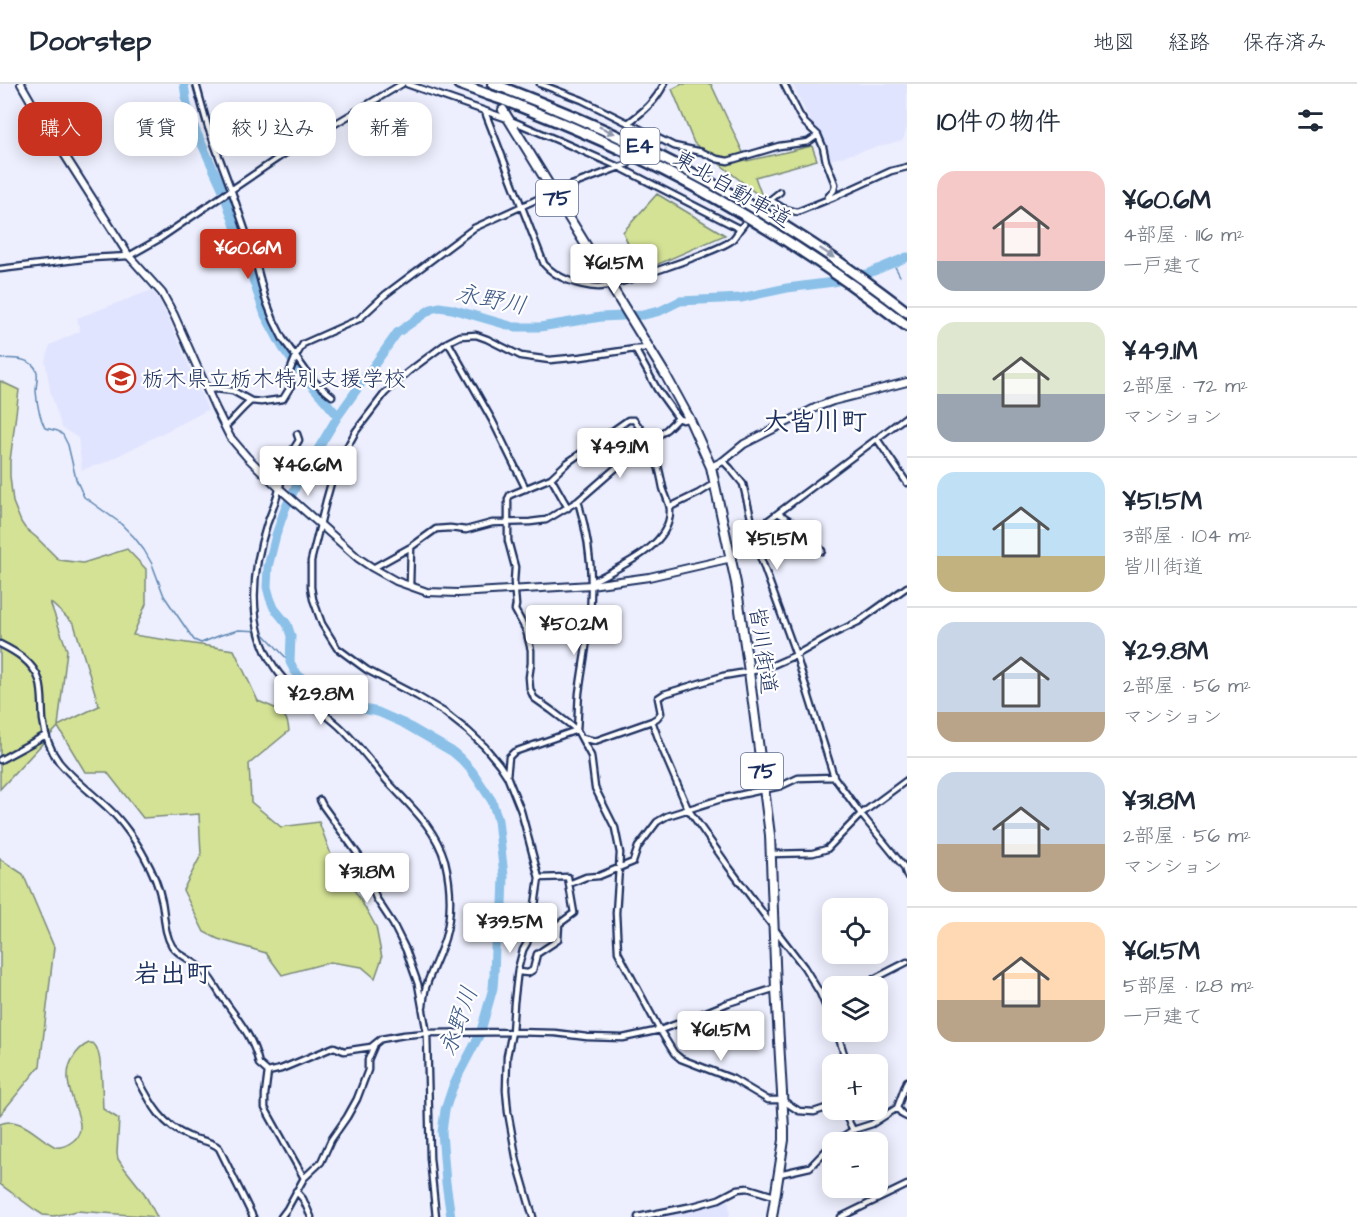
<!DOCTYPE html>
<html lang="ja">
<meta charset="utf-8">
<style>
:root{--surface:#fff;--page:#f6f6f7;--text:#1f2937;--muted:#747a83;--line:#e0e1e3;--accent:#c8321e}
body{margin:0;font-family:"Architects Daughter","Klee One",sans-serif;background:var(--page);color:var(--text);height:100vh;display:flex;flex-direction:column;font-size:22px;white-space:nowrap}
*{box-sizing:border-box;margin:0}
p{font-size:20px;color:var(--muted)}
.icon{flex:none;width:33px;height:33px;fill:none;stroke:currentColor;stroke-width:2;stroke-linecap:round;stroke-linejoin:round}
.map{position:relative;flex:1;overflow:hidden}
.details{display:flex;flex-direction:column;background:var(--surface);width:450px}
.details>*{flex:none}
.guide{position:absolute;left:18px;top:18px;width:570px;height:54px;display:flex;gap:12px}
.tools{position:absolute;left:822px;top:814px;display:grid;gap:12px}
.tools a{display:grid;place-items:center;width:66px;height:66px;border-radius:12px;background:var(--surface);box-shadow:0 3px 15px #0003;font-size:30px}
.price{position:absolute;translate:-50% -51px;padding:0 14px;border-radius:6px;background:#fff;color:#222;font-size:20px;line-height:39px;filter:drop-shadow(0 2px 3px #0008)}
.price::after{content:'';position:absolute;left:50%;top:36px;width:18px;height:14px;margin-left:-9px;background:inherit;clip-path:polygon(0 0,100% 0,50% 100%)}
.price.active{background:var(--accent);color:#fff}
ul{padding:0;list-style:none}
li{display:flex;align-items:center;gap:18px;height:150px;padding:0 30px}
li+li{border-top:2px solid var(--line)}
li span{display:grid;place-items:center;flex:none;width:168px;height:120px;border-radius:18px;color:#555}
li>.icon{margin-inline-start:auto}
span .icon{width:72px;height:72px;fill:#fffc;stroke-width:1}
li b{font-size:26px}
h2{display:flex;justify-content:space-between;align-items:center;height:72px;padding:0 30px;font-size:26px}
.pill{padding:0 21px;border-radius:18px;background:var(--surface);box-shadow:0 3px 15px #0003;font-size:21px;line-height:54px}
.pill.active{background:var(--accent);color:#fff}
header{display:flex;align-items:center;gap:36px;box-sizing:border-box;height:84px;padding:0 30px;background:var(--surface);border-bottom:2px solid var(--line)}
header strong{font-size:28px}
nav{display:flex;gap:33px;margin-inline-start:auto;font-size:21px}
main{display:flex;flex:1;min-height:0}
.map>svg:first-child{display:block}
.built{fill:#e1e4fe}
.green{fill:#d4e295;stroke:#78887a;stroke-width:1.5;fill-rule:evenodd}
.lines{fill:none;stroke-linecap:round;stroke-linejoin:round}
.stream{stroke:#5e86b1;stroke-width:1.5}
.river{stroke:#8bc0e8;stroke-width:9}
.minor-tunnel{stroke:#c3c9de;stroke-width:4.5;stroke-dasharray:4.5 2;stroke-linecap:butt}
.primary-tunnel{stroke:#c3c9de;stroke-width:8;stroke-dasharray:8 4;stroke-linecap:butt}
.minor-casing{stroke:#1b2f5e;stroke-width:9}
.tertiary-casing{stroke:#1b2f5e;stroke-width:10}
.primary-casing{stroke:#1b2f5e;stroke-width:12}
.motorway-casing{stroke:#1b2f5e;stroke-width:14}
.minor{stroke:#fff;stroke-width:4.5}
.tertiary{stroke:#fff;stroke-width:6}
.primary{stroke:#fff;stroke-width:8}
.motorway{stroke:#fff;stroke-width:9}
.motorway-bridge-casing{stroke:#1b2f5e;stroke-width:14;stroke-linecap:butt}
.motorway-bridge{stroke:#fff;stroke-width:9}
.oneway{fill:#8d97ae}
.labels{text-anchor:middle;stroke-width:4.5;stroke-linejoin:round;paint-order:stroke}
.shield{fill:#fff;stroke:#5f6d8e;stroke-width:1.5}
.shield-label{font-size:21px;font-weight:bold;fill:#1b2f5e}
.street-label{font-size:22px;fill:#1b2f5e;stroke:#fff}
.poi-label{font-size:22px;fill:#1b2f5e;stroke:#fff;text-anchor:start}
.water-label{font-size:24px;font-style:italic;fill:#3d5a87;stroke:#fff}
.quarter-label{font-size:26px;font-weight:bold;fill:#1b2f5e;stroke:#fff}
</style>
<header>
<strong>Doorstep</strong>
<nav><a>地図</a><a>経路</a><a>保存済み</a></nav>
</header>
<main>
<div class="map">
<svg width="907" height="1133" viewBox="0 0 907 1133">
<rect width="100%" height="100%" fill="#edeffe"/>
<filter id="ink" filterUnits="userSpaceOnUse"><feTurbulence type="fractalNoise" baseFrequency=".0167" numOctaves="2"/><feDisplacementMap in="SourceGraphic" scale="12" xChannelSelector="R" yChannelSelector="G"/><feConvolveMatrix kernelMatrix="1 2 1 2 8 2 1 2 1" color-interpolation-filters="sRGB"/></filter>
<g filter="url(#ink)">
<path class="built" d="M792,0h115v44l-4,12 -77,21 -3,-14z
M152,206l9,13 9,19 38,88 -102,52 -24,8 -4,-32 -16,-10 -11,-33 -6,-34 5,-16 30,-14 -3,-13z
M728,1112l2,16 -1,5h-85z"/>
<path class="green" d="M682,0h29l36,77 65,-15 5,14 -62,17 8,22 -69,-56 -22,-54z
M657,110l68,41 -85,37 -17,-40z
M0,297l19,9 -9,71v15l3,26 8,20 4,6 11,9 23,23 24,3 44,-14 19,20v35l-13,31 101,15 24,51c18,8 29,8 31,30l-40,33 2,38 30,25 38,-5 15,41 11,12 24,39 7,13 6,31 -7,20 -13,-11 -32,-5 -48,13 -16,-22 -48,-14 -14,-7 -21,-42 18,-35 -2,-41 -56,4 -36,-46h-22l-27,-45 -58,62zM50,518l24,22 25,82 -41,20 9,-76z
M0,775l23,15 31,73 -14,119 -40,49z
M89,959c2,0 4,0 5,1 9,8 8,52 9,65l16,10 -2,34 1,6 4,6 22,28 13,24 -80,-6 -23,5 -11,-1 -8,-5 -35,-26v-60c22,-9 37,14 56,23 7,1 12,-2 17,-6 23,-17 -19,-52 0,-83 4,-7 9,-12 16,-15z"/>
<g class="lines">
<path class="stream" d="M893,179l7,13
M0,275c12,-1 33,-1 37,13 1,7 -1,13 -1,19 1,14 3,25 9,37l13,3 5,4 5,10 8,34 8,18 35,25 15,15 10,13 8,14 12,32 30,44 7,3 20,-8 18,-5 22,1 29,31"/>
<path class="river" d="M184,0l3,21 8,24 27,59 43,127 18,33 16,22 39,46
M451,1133l-5,-34 -4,-51 3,-22 7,-21 7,-15 21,-40 13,-46 1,-13 2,-51 7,-19 1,-29 -6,-56 -6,-19 -20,-30 -11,-12 -8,-7 -50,-29 -25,-11 -19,-4 -36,-16 -23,-15 -6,-7 -4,-8 1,-26 -4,-12 -13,-16 -4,-10 -3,-11 1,-20 8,-32 9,-26 12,-25 41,-68 59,-83 34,-24 8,-2 13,2 62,18h26l61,-10 42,-2 17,-4 20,-10 61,-3 46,-10 47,-6 35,-9 38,-16"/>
<path class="minor-tunnel" d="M628,80l39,-14"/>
<path class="primary-tunnel" d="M487,0l16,26"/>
<g class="minor-casing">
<path id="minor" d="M196,0l12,43 23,62 23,67 11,42 9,23 9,18 23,32 9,11 17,14
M407,0l101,35 54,23 57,25 121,62 4,-5
M540,0l42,16 92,46 28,6 15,7 11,2 51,-15 29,-4 10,-7
M784,0l15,30 6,9 13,12 5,12 3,14 9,23 -1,6 -6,7
M485,28l59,152c12,14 35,22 54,23 14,0 124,-37 134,-47 3,-3 6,-8 8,-11
M628,39c15,-11 28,-22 36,-39
M770,116l10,-8
M765,121l5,-5 13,8 14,4 37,-15 57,-26 16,-4
M0,185l91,-11 38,-2 30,-17 122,-83 121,-72
M448,258l44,78 34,69
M649,264l-14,1 22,40 21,29
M207,306l9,-1 17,2 18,10 10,1 22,-3 8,-13v-8l-1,-7 6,-15 7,-12 56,-25 27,-25 88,-66 79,-36 75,-28
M225,343c9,-8 16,-18 26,-26
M297,350l2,6c-3,6 -15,22 -16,27 -1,3 0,6 -1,9 -1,9 -4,18 -7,26 -2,7 -5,14 -8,22 -15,46 -21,102 8,144 17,25 43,39 64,58 18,17 32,36 48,55 23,25 48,46 58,80 6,25 7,52 0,77 -5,16 -13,31 -18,46 -3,7 -3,15 -4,23
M877,355l30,44
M723,377l7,7 13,16 17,72 36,99 37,-21 25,-12 49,-35
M551,394l17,30
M670,423l29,-14 16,-10
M778,429l129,-97
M754,447l24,-18 31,20 13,18
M373,484l38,-21
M591,498c28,-15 80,-35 79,-72 0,-6 -5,-15 -7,-22 -3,-16 -6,-31 -13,-45 -4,-8 -11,-16 -16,-23h-6l-61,43 -16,15 -41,17 -2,4v42l7,26 -1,15 2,23 -1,5 11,20 5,20v13l-2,14 1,12 4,9 17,12 26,20 14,26 4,32 20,40 5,25 -4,60 2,39 40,75 16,26 7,6 52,20 35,21h14l17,11 15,1 18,-6
M410,502l1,-39 25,-18 14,-1 16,2 26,-7 38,-1 16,-2 32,-19 39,-34 50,-38 11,-11 5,2 6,-2
M0,560c8,4 16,8 23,14 23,19 18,36 20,62 2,15 7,30 16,42 14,17 33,31 50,47 12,11 27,32 35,47 8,14 15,31 18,46 3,15 2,31 10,44 7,10 20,14 29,22 10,9 14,19 21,29 16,23 31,39 37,67l9,8
M652,637l9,25 27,63 40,57 46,62 30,39 16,26 12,28
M577,646c1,-12 1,-24 2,-37 5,-37 13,-72 12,-110 0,-28 -5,-55 -13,-82
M582,654l13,3 57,-20 5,-3 4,-5 -3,-15 6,-4 59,-18 41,-7 32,-14 38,122
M0,676l46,-25
M507,692l2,-19 5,-5 63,-22
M320,716l3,6 39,54 14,38 17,26 13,26 12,34 9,49 3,125 6,59
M771,770l42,-1 14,-4 34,-35 46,-34
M539,794l29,-1 1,7 17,-7 13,-1 34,-14 5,-15 19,-25 10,-6 54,-17 60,-13 17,-8 36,-1 27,37 43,53 3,9
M518,888l10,1 5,-3 4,-16 21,-14 1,-16 15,-11 -5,-29
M858,903l49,-25
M837,948l7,22 1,11
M268,988l13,-3 53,-22 10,4 27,-4 10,-8 23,-4 23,-2 85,-1 43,1 32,4 36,1 37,-8 22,-8 46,-19 48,-15
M268,988l-3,23v13l39,70
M139,997c12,23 24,45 49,55 11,5 22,4 31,12l34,69
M897,1024l6,7 4,2
M843,1026l10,20
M833,1059l20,-13 19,-6 25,-16 10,-27
M779,1090l31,-7 22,-23
M296,1107l7,8 8,18
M281,1133l6,-8 17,-31 17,-16 10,-22 16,-23 10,-18 11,-29v-10l6,-14
M533,1133l-16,-55 -9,-50 -2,-22 1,-34 5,-24 2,-29 4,-34 5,-19 4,-7 5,-18 7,-47 -18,-67 -14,-35 -8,-12 -15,-18 -16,-15 -24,-19 -27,-16 -50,-26 -30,-22 -15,-24 -9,-25 -2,-12v-26l15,-60 9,-32 21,-38 29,-38 23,-21 40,-30 12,-6 16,-1 11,4 34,17 29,4 31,-3 54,-8
M638,1133l55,-11 26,-7 19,-10 10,-1 26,8
M841,1133l66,-32"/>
</g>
<g class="tertiary-casing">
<path id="tertiary" d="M21,0l15,26 93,146 33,37 12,22 41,92 15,30 17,20 32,31 79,70 15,10 23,13 31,11 31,1 133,-8 58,-8 83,-19
M711,383l12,-6 21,-17 73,-37 16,-6 74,-19"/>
</g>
<g class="primary-casing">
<path id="primary" d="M503,26l162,264 24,44 22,49 25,116 13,89 21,163 6,153 8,140v12l-12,77"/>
</g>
<g class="motorway-casing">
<path id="motorway" d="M459,0l30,11
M493,0c109,41 213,91 310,154 36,23 70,48 104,74
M504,16c25,10 51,20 76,31 117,50 226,117 327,195"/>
</g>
<use href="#minor" class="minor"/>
<use href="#tertiary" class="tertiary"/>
<use href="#primary" class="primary"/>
<use href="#motorway" class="motorway"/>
<g class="motorway-bridge-casing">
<path id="motorway-bridge" d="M489,11l15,5"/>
</g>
<use href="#motorway-bridge" class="motorway-bridge"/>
</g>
<defs><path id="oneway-solid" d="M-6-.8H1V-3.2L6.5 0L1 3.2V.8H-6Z" transform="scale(1.5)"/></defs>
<g class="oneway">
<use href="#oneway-solid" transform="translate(607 46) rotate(24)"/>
<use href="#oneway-solid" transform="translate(827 169) rotate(34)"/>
</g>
</g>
<defs>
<g id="school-ring" transform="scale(1.5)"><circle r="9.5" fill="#fff" stroke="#c8321e" stroke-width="1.5"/><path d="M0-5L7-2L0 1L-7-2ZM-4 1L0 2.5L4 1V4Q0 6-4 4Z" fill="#c8321e"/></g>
</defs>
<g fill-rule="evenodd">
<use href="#school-ring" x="121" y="294"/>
</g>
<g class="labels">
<g class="shield">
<rect x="620.5" y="44" width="39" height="36" rx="4.5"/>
<rect x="536" y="96" width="42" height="36" rx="4.5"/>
<rect x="741" y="669" width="42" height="36" rx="4.5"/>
</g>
<g class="shield-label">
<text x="640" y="69">E4</text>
<text x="557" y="121">75</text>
<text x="762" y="694">75</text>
</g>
<g class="street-label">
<text transform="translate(733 104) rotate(30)" y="8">東北自動車道</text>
<text transform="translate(764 566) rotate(82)" y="8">皆川街道</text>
</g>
<g class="poi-label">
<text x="142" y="302">栃木県立栃木特別支援学校</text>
</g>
<g class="water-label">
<text transform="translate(491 215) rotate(11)" y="8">永野川</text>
<text transform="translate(458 937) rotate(-70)" y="8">永野川</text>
</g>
<g class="quarter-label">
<text x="815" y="346">大皆川町</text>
<text x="173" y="898">岩出町</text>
</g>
</g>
</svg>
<div class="tools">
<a><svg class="icon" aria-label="locate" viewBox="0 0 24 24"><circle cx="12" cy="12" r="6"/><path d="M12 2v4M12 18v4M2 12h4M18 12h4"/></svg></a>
<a><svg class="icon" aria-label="layers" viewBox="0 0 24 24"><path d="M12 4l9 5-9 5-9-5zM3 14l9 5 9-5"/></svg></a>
<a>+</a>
<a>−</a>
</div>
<b class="price active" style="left:248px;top:196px">¥60.6M</b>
<b class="price" style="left:614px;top:211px">¥61.5M</b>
<b class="price" style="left:620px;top:395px">¥49.1M</b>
<b class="price" style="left:308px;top:413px">¥46.6M</b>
<b class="price" style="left:777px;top:487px">¥51.5M</b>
<b class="price" style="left:574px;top:572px">¥50.2M</b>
<b class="price" style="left:321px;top:642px">¥29.8M</b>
<b class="price" style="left:367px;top:820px">¥31.8M</b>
<b class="price" style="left:510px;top:870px">¥39.5M</b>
<b class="price" style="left:721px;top:978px">¥61.5M</b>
<div class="guide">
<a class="pill active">購入</a>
<a class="pill">賃貸</a>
<a class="pill">絞り込み</a>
<a class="pill">新着</a>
</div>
</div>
<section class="details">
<h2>10件の物件<svg class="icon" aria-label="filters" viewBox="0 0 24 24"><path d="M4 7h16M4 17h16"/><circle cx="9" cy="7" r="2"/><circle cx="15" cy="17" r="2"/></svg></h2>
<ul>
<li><span style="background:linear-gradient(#f6c9c9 75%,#9aa5b1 0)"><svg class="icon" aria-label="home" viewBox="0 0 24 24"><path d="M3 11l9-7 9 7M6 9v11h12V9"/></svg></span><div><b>¥60.6M</b><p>4部屋 · 116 m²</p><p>一戸建て</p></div></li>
<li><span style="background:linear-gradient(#dfe7d0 60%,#9aa5b1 0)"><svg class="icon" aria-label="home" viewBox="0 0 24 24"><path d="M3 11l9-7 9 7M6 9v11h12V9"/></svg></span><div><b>¥49.1M</b><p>2部屋 · 72 m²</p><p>マンション</p></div></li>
<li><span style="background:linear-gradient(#bfe0f5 70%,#c2b280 0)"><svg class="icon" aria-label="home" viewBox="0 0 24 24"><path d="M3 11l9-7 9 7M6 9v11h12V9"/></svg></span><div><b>¥51.5M</b><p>3部屋 · 104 m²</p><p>皆川街道</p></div></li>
<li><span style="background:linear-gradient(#c9d6e8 75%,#b9a48a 0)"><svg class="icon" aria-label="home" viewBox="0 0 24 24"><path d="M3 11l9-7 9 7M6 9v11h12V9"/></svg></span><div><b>¥29.8M</b><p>2部屋 · 56 m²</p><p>マンション</p></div></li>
<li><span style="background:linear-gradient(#c9d6e8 60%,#b9a48a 0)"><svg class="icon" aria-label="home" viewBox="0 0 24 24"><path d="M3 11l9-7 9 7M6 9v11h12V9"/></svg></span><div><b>¥31.8M</b><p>2部屋 · 56 m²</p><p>マンション</p></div></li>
<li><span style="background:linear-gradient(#ffd9b3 65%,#b9a48a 0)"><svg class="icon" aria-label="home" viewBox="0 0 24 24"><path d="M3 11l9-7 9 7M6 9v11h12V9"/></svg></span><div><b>¥61.5M</b><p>5部屋 · 128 m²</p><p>一戸建て</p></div></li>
</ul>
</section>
</main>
